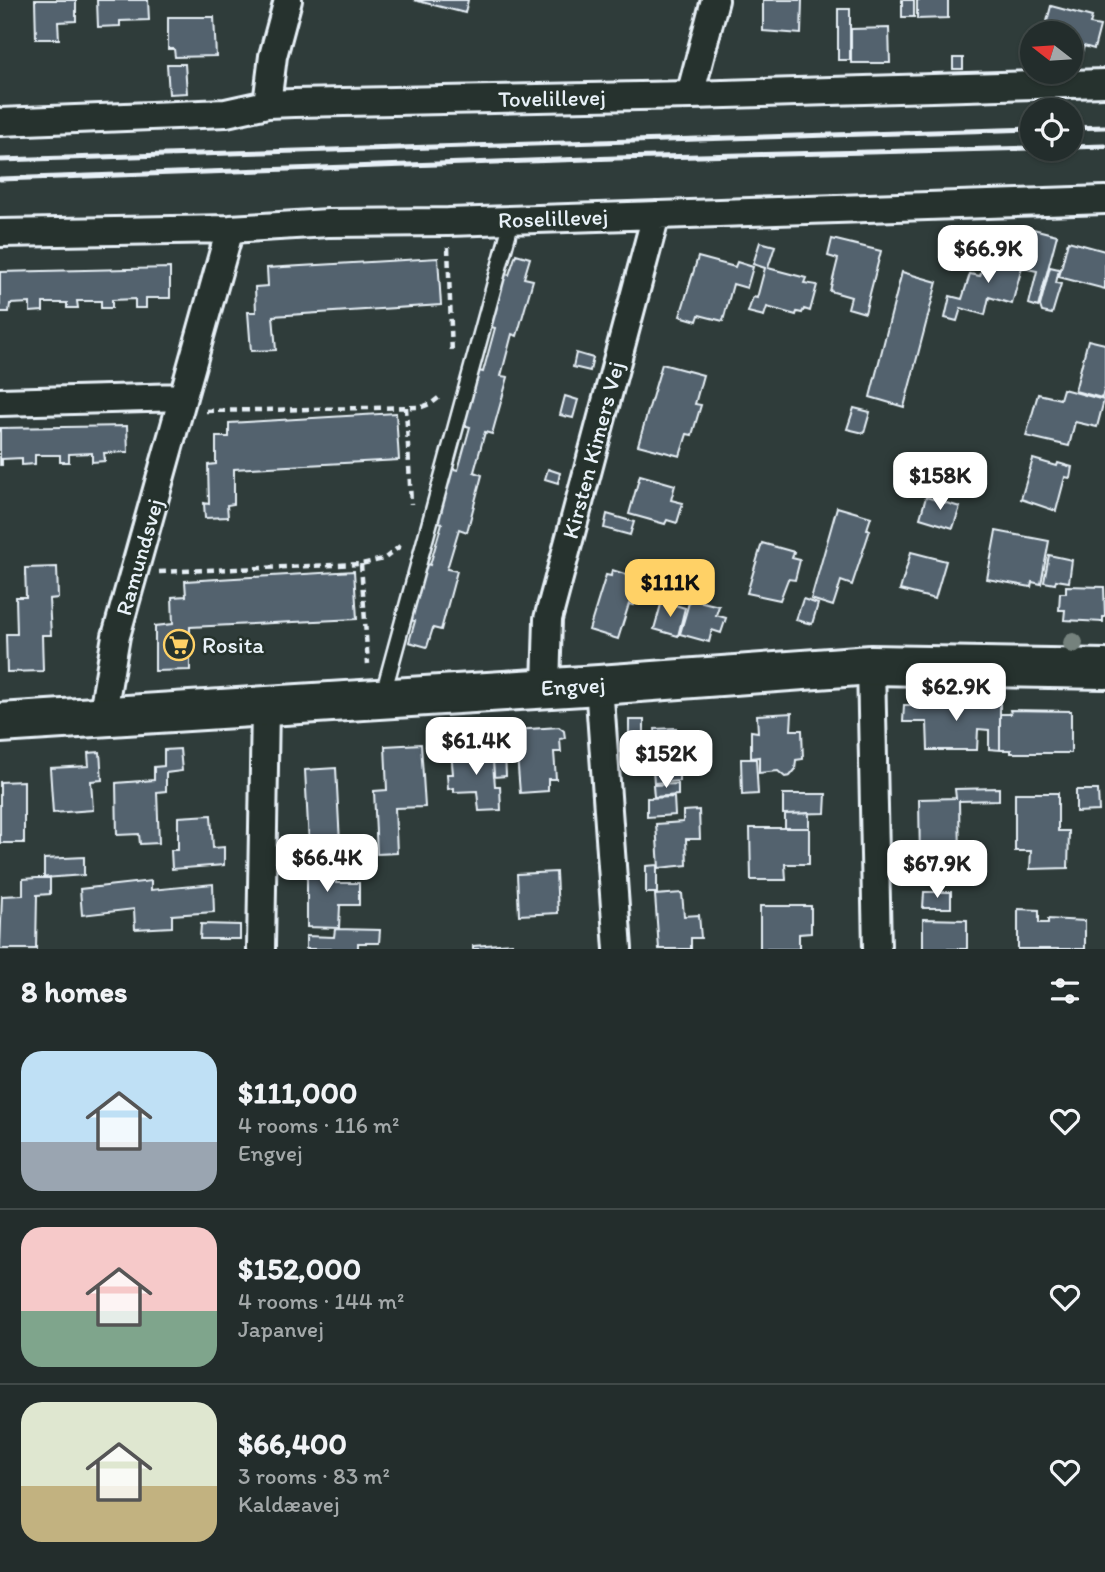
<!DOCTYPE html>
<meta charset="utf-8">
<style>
:root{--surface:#232d2c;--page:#2b3534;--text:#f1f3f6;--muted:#a3a8a9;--line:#404948;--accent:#ffd166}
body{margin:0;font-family:Itim,sans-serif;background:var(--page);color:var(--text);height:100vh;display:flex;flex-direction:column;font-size:26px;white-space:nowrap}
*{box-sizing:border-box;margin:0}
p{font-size:23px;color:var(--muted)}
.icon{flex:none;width:38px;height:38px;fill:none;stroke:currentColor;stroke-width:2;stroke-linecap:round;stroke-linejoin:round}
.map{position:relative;height:949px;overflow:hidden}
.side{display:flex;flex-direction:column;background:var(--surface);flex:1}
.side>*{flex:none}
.needle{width:46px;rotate:287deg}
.controls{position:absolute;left:1020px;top:21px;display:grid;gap:14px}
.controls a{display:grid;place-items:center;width:63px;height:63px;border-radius:50%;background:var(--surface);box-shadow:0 2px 5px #0004,0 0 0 2px var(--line);font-size:35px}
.price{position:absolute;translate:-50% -60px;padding:0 16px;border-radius:14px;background:#fff;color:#222;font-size:23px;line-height:46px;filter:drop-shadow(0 2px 4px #0008)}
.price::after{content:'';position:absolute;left:50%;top:42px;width:21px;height:16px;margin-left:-10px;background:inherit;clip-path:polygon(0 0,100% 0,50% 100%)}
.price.active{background:var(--accent);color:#111}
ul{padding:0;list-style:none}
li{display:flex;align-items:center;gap:21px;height:175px;padding:0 21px}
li+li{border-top:2px solid var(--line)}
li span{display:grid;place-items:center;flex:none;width:196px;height:140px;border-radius:21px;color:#555}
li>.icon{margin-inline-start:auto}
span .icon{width:84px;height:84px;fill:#fffc;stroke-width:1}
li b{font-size:30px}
h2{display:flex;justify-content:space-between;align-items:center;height:84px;padding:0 21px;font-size:30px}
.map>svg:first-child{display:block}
.building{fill:#52626e;stroke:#e8f1f8;stroke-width:2}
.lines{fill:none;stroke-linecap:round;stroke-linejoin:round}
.lane-casing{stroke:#e8f1f8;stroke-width:19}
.street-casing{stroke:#e8f1f8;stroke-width:32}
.secondary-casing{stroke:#e8f1f8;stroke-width:44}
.path{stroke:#e8f1f8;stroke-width:4.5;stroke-dasharray:7 5;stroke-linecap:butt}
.lane{stroke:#26332d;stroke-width:14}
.street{stroke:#26332d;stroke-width:26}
.secondary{stroke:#26332d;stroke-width:38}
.rail{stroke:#e8f1f8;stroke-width:5}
.tree{fill:#75827d}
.labels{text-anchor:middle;stroke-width:5;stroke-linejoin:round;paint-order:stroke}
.street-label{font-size:23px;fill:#e8f1f8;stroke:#26332d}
.poi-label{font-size:23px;fill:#e8f1f8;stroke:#26332d;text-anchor:start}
</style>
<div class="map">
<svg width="1105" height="949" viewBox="0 0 1105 949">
<rect width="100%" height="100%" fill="#2f3c3a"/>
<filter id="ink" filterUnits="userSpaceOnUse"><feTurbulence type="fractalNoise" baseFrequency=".0143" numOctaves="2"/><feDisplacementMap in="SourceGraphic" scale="14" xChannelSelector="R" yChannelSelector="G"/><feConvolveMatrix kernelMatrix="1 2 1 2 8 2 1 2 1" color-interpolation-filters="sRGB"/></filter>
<g filter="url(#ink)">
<path class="building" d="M35,0h41v21l-18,1 1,17h-23z
M97,0h51l1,20 -29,1v5l-22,1z
M414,0h54l-3,13z
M763,0h39l-1,34 -38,-3z
M902,0h12v17h-12z
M917,0h31v18l-31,1z
M1051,6l41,11 -2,7 10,2 -6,23 -10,-3 -2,7 -11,-3v-17h-27z
M838,9h12v51h-12z
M168,17h46l2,39 -41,1 -1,-8h-6z
M889,28l1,35h-39v-34z
M953,58h10v11h-10z
M167,64h18l2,29 -18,1z
M1033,229l24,6 -19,72 -9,-3 8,-33 -14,-3z
M832,239l49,12 -16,62 -17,-5 3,-11 -21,-6 8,-32 -10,-3z
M1068,241l37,10v38l-46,-12z
M760,242l15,4 -7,22 38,10 -2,5 13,2 -7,26 -6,-2 -2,4 -5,-1 -1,3 -29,-8 -3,9 -16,-4 5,-15 4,1 8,-30 -12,-4z
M988,250l36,10 -12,44 -23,-7 -4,18 -24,-7 -4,13 -12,-3 5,-22 12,3 8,-25 10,2z
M516,254l14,4 -6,20 9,2 -16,56 -5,-2 -11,42 7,1 -16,57 -7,-2 -11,40 8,3 -15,57 -8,-3 -12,40 10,2 -16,59 -8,-2 -6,19 -18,-5 6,-21 -7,-1 15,-57 7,2 12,-42 -6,-2 14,-53 8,2 12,-43 -10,-3 15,-54 8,2 12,-44 -7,-2 15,-53 6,2z
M698,257l37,10 2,-5 16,5 -6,21 -14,-4 -10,37 -24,-6 -2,6 -17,-5z
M438,258l3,47 -168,11 3,34 -25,1 -3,-39h8l-1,-25 13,-1 -1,-18z
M1050,267l9,2 -3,14 5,1 -9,30 -10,-2 -2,-6z
M170,268v30h-24v10h-11v-9l-23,1v8h-11v-7h-24l1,7h-11v-5h-24v8l-13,1v-9l-20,1 -1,8h-9v-40z
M902,272l35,10 -33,125 -34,-10z
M1088,340l17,4v43l-3,11 -27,-7z
M576,353l17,5 -3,13 -17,-4z
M662,364l41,11 -8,29 6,1 -9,30 -5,-1 -7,22 -42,-11z
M1063,389l41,11 -7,27 -22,-5 -6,24 -43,-10 12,-42 22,5z
M565,396l13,4 -5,18 -13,-3z
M854,408l16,4 -6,21 -17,-4z
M396,413l3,47 -165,9v35l-7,1 1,12 -23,1 -1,-15 5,1 -1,-39 8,-1v-27h13v-14z
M127,426l1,26 -24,1 1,8 -13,1v-9l-23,1v8h-9v-7h-25v9l-13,1v-7l-20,1v6h-2v-37z
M1033,459l24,7 1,-3 14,4 -2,11 -5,-1 -9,34 -35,-12z
M548,469l12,4 -2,10 -13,-4z
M640,475l35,10 -4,15 12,3 -6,20 -10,-3 -2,4 -36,-10z
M926,497l34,10 -7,21 -33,-10z
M837,507l34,10 -4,12 3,1 -18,55 -11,-4 -8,25 -22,-7z
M607,514l27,8 -4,13 -26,-7z
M996,531l53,10 -8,43 -9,-2 -1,5 -44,-8z
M762,543l32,9 -2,6 8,2 -5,20 -7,-1 -8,21 -33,-7z
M911,552l35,9 -11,38 -35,-9z
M1049,555l23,5 -3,22 -13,-2 -1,4 -11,-2z
M57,567l1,31 -9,1 2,36h-9l1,36 -36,1 -1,-38h11l-1,-37h10l-1,-29z
M612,570l38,12 -5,19 -9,-2 -2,6 -5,-1 -11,35 -29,-9 17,-55 5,1z
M354,571l3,48 -167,8v43l-35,1v-45l18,-2 -1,-27 14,-1 -1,-15z
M1066,586l38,1 1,30h-2v5l-39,-2 1,-10h-6l1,-17h6z
M690,599l29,7 -3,9 10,3 -5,15 -9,-3 -3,12 -29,-8z
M803,599l15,5 -6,20 -16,-4z
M662,601l23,7 -7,28 -24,-7z
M928,699h35l-1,5h38v46l-11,-1v-19l-11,-1 -1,21h-49l-1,-28h-24l1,-17h24z
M1010,710l61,1v42h-60v-3h-11v-36h11z
M792,713l-1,17h11l1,29 -7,1 -1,10 -5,6 -5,1 -7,-6 -19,2v-16l-8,1v-27l7,1 -1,-17z
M629,720h15v22h-15z
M504,727l2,49 -12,1 -3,-49z
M559,727l5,4 1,7 -5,1 1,13h-7l2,27h-8v12l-28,2 -5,-63z
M676,728l1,14 32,-2 1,30 -31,2v9l-25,2 -3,-39h5l-1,-15z
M421,744l4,63 -30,1 2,45 -20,1 -3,-63 13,-1 -2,-44z
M492,748l3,38h5l1,24 -22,1 -2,-20 -23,1v-4l-6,1 -1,-15h6l-2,-23z
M180,749l2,22 -16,2v18l-9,1 2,51 -19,1 -1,-10 -22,1 -1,-52 38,-3v-13l10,-1v-16z
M100,752l2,28 -11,1 2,29 -40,3 -3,-45 39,-2 -1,-13z
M741,759h15l2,35 -16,1z
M336,768l4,75 33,-2 1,14 -81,6v-15l16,-2 -4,-74z
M24,781v62h-24v-61z
M678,784v11l-24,2 -1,-12z
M999,788v12l-40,1 1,58 -40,1 -1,-61 37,-1 -1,-9z
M1076,790h22l1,21 -23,1z
M1015,793h43v38h11l-1,37 -38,1 1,-18h-16z
M783,794h43l-1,19 -42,1z
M674,797l1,18 -28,2v-19z
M699,810l1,29h-14l1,26 -28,3 -3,-44 27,-2v-11z
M809,813v15h-24v-14z
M211,815l2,33 11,-1v18l-52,4 -1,-19h7v-33z
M750,828h59v36h-24l1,16h-35z
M84,857v18l-40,3v-19z
M336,858v25h23v22h-19l-1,23 -32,-1v-67z
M657,865v28h-11v-27z
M556,872l2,41 -39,2 -2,-41z
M50,877v17l-13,1 -1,54h-36l2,-53 21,-1v-16z
M151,881v9l62,-6 1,28 -42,3v12l-37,2 -1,-20 -52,6 -2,-26z
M924,892h27v16h-28z
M682,893l2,23 15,-1 2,23h-10v11h-32l-4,-54z
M760,906h51v27l-12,1v15h-39z
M1018,909l21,1v13h9v-4l37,2v28h-67z
M923,919l44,1v29h-44z
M201,924l39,1v14h-40z
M335,929l45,1 -1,13h-21v6h-52v-13l28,1z
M512,943v6h-39v-3z"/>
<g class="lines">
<g class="lane-casing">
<path id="lane" d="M382,698l130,-478"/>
</g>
<g class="street-casing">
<path id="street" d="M690,95l25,-95
M267,104l6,-48 15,-56
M0,122l226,-9 41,-9 27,-1 396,-8 415,-12
M0,233l230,-4 98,-6 120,-1 657,-22
M0,402l183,-5
M871,665l6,284
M599,685l19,264
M546,687l2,-68 108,-404
M102,718l14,-82 114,-407
M261,949l4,-243"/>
</g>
<g class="secondary-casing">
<path id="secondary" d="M0,723l599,-38 272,-20 234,4"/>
</g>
<path class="path" d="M448,247l4,107
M406,407l5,97
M206,411l216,-4 10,-4 10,-8
M361,564l7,100
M159,572l202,-8 23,-5 16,-13"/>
<use href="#lane" class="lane"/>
<use href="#street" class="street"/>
<use href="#secondary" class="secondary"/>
<path class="rail" d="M1071,128l34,-1
M1071,147l34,-1
M0,160l1032,-31
M0,179l616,-21 416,-10"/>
</g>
<circle class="tree" cx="1073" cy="643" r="10"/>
</g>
<defs>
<g id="supermarket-ring" transform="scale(1.575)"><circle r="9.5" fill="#26332d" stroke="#ffd166" stroke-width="1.5"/><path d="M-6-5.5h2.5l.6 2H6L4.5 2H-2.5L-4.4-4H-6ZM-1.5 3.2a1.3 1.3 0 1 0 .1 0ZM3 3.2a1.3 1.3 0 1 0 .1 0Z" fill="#ffd166"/></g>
</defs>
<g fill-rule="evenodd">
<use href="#supermarket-ring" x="179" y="645"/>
</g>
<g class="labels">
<g class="street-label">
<text transform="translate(552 98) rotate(-1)" y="8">Tovelillevej</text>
<text transform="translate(553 218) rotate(-2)" y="8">Roselillevej</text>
<text transform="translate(593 450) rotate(-75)" y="8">Kirsten Kimers Vej</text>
<text transform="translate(139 557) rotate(-74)" y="8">Ramundsvej</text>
<text transform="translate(573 686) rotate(-3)" y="8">Engvej</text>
</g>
<g class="poi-label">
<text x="202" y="653">Rosita</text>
</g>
</g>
</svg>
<div class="controls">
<a><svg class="needle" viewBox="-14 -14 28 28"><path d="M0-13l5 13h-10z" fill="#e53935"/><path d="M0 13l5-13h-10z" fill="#a3a8a9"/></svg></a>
<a><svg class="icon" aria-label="locate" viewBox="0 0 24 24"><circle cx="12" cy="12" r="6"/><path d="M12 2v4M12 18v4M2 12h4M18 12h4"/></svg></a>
</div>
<b class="price" style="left:988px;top:285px">$66.9K</b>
<b class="price" style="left:940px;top:512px">$158K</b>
<b class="price active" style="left:670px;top:619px">$111K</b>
<b class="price" style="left:956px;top:723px">$62.9K</b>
<b class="price" style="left:476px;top:777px">$61.4K</b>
<b class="price" style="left:666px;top:790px">$152K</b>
<b class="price" style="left:327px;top:894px">$66.4K</b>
<b class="price" style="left:937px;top:900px">$67.9K</b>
</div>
<section class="side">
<h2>8 homes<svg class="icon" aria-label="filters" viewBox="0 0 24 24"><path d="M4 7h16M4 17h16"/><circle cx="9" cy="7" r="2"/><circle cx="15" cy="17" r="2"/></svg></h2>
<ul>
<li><span style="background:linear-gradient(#bfe0f5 65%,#9aa5b1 0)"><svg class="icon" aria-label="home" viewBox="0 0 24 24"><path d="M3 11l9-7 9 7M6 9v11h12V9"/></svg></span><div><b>$111,000</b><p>4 rooms · 116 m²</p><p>Engvej</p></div><svg class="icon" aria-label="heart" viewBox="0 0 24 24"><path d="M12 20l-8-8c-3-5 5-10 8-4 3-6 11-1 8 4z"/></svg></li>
<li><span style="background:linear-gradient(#f6c9c9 60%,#7fa58c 0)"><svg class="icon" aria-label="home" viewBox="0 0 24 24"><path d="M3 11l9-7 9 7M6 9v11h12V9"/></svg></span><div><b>$152,000</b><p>4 rooms · 144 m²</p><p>Japanvej</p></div><svg class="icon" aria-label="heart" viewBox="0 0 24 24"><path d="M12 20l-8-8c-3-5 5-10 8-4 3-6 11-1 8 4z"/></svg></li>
<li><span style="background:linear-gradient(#dfe7d0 60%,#c2b280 0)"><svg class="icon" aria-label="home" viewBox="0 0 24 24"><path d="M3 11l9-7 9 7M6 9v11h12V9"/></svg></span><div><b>$66,400</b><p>3 rooms · 83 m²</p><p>Kaldæavej</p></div><svg class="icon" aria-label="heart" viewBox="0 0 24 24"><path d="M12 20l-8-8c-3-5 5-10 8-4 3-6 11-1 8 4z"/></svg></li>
</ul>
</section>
